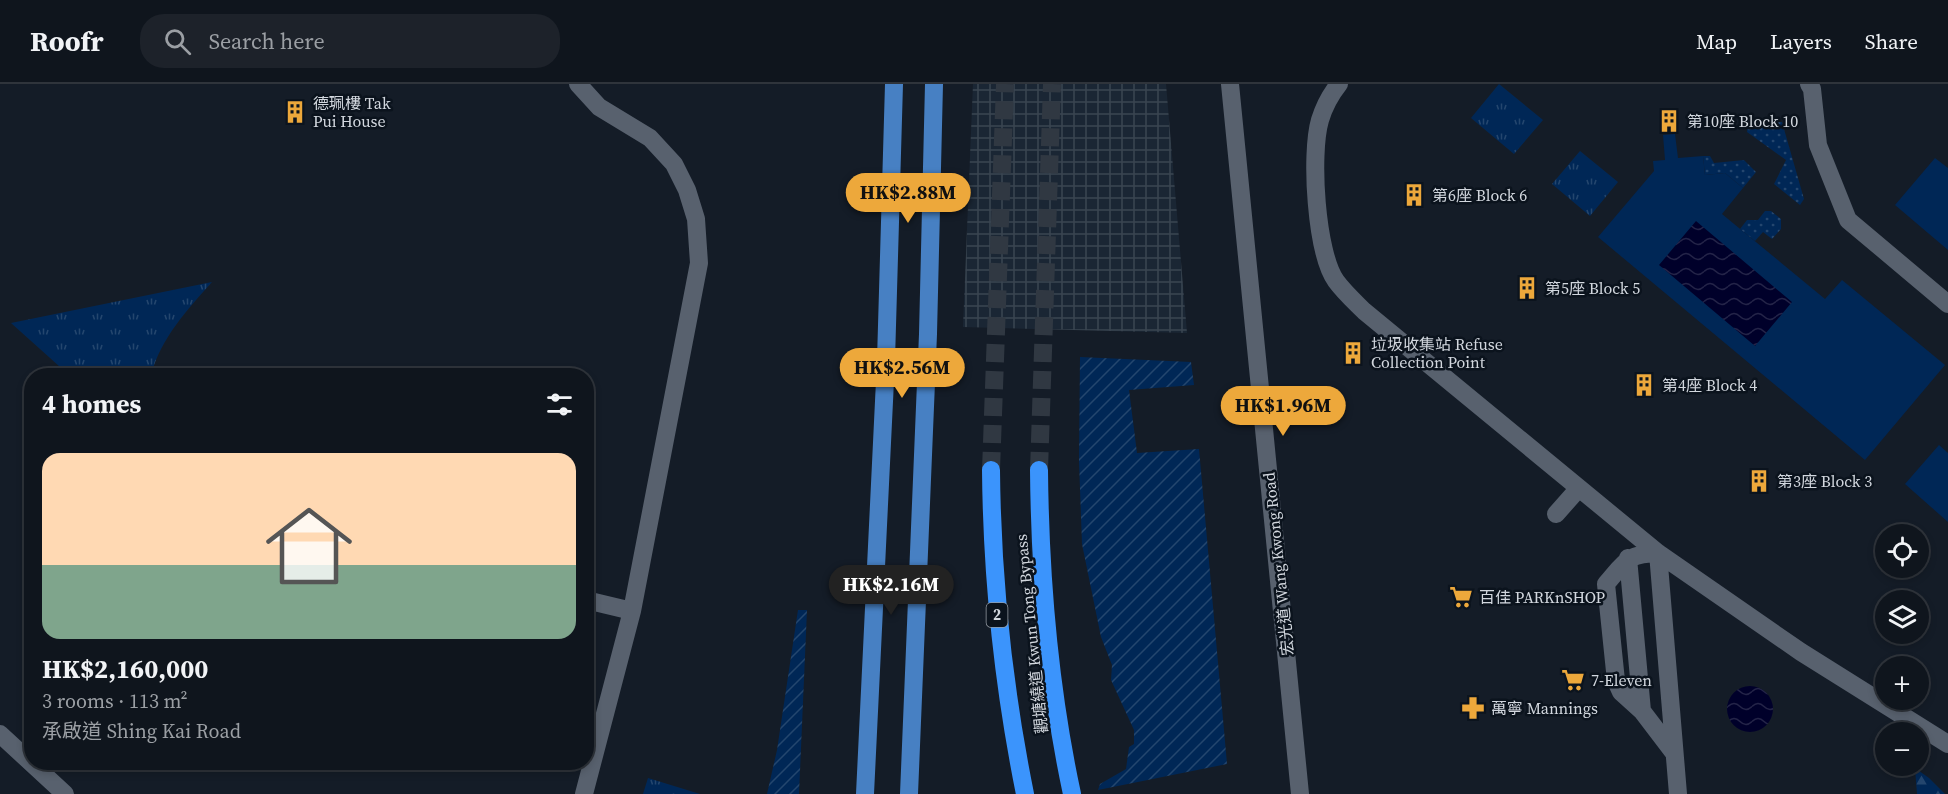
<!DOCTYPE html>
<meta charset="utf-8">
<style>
:root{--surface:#0f151d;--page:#1d222a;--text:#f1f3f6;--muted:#9b9fa4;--line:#2f343b;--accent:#eda83b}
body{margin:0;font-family:"Source Serif 4","Noto Sans TC",serif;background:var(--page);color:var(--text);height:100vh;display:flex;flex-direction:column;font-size:22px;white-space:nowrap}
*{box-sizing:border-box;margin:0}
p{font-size:20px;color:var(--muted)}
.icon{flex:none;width:33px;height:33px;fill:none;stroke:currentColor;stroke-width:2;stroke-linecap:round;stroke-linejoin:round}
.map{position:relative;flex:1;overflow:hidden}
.panel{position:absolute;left:24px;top:284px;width:570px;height:402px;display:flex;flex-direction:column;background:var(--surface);border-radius:24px;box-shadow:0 3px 9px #0003,0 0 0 2px var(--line)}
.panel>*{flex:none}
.buttons{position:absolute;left:1875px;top:440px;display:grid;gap:12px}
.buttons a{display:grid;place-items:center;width:54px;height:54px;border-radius:50%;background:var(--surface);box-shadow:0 3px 9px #0003,0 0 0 2px var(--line);font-size:30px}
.price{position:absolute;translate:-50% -51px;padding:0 14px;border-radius:21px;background:var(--accent);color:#111;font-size:20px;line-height:39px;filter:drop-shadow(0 2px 3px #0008)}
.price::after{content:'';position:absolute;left:50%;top:36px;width:18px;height:14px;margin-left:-9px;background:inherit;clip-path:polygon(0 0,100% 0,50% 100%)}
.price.active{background:#222;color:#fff}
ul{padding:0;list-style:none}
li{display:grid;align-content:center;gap:12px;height:318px;padding:0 18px}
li+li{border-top:2px solid var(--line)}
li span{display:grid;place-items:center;height:186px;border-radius:18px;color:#555}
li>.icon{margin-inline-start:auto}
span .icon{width:108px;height:108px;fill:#fffc;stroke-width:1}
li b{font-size:26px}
h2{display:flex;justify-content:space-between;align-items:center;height:72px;padding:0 18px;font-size:26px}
header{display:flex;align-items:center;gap:36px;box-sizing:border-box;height:84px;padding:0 30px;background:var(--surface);border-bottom:2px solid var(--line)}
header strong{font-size:28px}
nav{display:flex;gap:33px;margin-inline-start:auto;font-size:21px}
.search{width:420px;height:54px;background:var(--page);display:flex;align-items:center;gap:15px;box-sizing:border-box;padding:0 21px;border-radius:24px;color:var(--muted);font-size:22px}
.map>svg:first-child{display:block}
.industrial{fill:url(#industrial-grid)}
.grass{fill:url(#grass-dots)}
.forest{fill:url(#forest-firs)}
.park{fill:url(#park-tufts)}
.garden{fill:url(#garden-furrows)}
.pitch{fill:#002756}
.water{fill:url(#water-waves)}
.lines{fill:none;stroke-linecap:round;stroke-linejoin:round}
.highway-tunnel{stroke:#303842;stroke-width:18;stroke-dasharray:18 9;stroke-linecap:butt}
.minor{stroke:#58616e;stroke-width:18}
.major{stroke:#4780c3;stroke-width:18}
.highway{stroke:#3b94fc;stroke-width:18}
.labels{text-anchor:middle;stroke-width:5;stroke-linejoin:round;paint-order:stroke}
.shield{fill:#0b131d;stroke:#969ca4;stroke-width:1.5}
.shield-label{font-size:15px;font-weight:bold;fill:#d2d7de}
.poi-label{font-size:16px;fill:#d2d7de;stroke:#0b131d;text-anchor:start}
.street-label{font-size:16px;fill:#d2d7de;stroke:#0b131d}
</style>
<header>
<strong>Roofr</strong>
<div class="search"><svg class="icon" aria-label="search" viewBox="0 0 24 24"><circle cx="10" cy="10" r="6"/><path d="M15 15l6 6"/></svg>Search here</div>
<nav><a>Map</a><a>Layers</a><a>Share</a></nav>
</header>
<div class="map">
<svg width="1948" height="710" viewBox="0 0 1948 710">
<defs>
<pattern id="industrial-grid" width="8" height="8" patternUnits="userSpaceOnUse" patternTransform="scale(1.5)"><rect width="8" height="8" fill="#1a2634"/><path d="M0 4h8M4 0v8" fill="none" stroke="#3a4551"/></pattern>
<pattern id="grass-dots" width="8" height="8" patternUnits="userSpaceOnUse" patternTransform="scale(1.5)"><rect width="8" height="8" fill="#002756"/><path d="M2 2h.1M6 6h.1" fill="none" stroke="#24466e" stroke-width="1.8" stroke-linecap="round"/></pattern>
<pattern id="forest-firs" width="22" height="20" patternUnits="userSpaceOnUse" patternTransform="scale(1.5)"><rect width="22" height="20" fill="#002756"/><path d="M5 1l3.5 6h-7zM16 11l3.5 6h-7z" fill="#24466e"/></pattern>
<pattern id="park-tufts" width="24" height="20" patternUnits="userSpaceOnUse" patternTransform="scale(1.5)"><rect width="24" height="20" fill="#002756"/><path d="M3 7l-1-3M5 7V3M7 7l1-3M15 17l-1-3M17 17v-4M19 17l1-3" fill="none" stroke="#24466e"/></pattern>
<pattern id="garden-furrows" width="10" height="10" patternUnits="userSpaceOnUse" patternTransform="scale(1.5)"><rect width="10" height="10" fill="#002756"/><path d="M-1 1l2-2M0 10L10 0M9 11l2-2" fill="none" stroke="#24466e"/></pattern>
<pattern id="water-waves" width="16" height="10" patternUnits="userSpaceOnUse" patternTransform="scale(1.5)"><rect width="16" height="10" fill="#00002a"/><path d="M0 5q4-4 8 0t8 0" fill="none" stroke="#242448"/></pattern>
</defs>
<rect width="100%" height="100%" fill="#141c27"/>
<path class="industrial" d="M973,0h193l21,249 -224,-6z"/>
<path class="grass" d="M1782,38l22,77 -4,6 -26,-21 12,-24 -39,-28 1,-7z
M1703,72h7l4,7 30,-3 12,12 -13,16 -18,-15 -20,2z
M1765,127h6l10,8v10l-9,10 -9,-7 -8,9 -15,-12 7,-9h11z"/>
<path class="forest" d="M1915,684l14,10 16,16h-28z"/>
<path class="park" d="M1499,0l44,36 -29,34 -43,-36z
M1580,67l38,31 -28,34 -38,-32z
M212,198c-25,28 -51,56 -61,93h-82l-58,-52z
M648,694l52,16h-57z"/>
<path class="garden" d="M1080,273l111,5 3,23 -65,5 8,63 62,-4 28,315 -129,26 2,-6 26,-15 3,-22 5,-3v-14l-23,-50 1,-15 -11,-28 -19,-93 -3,-83z
M798,526h9l-8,184h-32l10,-44z"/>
<path class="pitch" d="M1675,50l3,24 25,-2 2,19 20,-2 18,15 -21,26 103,85 17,-19 103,85 -80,95 -267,-223 56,-66 -1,-10 12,-1 -2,-25z
M1935,74l13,10v82l-53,-45z
M1939,361l9,8v69l-43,-38z"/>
<path class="water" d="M1696,137l96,81 -37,44 -96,-81z
M1727 625a23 23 0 1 1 46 0a23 23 0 1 1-46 0Z"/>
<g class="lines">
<path class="highway-tunnel" d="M991,386l14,-386
M1039,386l13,-386"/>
<path class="minor" d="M578,0l21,23 51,31 24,26 13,26 9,29 3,44 -67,348 -48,183
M1230,0l70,710
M1339,0c-8,10 -15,23 -19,36 -10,34 -4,133 16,161 8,11 19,21 28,30l215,177
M1809,0l3,5 6,56 30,75 100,84
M1556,430l23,-26 79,65 143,99 147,92
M1658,469c-31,1 -32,8 -52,31l10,97 5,11 21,19 32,42
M1658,469l20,241
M1628,474l14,153
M586,516l46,11
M0,650l65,60"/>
<path class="major" d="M865,710l21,-434 8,-276
M909,710l19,-460 6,-250"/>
<path class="highway" d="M991,386c1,111 12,215 34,324
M1039,386c1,108 10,217 33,324"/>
</g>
<defs>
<g id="building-bare" transform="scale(1.8)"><path d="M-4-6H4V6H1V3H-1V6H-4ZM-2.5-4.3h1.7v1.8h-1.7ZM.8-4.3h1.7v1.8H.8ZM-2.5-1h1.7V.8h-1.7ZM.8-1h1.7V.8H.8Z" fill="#eda83b" stroke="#0b131d" stroke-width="2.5" paint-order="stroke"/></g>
<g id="supermarket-bare" transform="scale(1.8)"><path d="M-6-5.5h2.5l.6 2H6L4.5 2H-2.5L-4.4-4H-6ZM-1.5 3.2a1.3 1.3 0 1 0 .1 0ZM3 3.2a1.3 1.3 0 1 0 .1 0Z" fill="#eda83b" stroke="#0b131d" stroke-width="2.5" paint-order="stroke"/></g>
<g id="pharmacy-bare" transform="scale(1.8)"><path d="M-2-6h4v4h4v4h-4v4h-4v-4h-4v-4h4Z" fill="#eda83b" stroke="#0b131d" stroke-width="2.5" paint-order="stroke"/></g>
</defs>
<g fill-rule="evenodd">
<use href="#building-bare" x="295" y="28"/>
<use href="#building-bare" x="1669" y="37"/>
<use href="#building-bare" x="1414" y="111"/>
<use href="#building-bare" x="1527" y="204"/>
<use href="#building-bare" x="1353" y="269"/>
<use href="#building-bare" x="1644" y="301"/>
<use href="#building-bare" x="1759" y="397"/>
<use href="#supermarket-bare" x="1461" y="513"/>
<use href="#supermarket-bare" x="1573" y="596"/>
<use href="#pharmacy-bare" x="1473" y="624"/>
</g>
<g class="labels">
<rect class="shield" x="986.5" y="519" width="21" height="24" rx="4.5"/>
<g class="shield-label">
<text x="997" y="536">2</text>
</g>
<g class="poi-label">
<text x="313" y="25">德珮樓 Tak<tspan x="313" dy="18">Pui House</tspan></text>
<text x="1687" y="43">第10座 Block 10</text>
<text x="1432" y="117">第6座 Block 6</text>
<text x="1545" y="210">第5座 Block 5</text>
<text x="1371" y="266">垃圾收集站 Refuse<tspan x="1371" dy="18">Collection Point</tspan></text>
<text x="1662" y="307">第4座 Block 4</text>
<text x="1777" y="403">第3座 Block 3</text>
<text x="1479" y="519">百佳 PARKnSHOP</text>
<text x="1591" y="602">7-Eleven</text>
<text x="1491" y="630">萬寧 Mannings</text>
</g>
<g class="street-label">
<text transform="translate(1278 480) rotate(-96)" y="6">宏光道 Wang Kwong Road</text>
<text transform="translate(1031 550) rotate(-96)" y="6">觀塘繞道 Kwun Tong Bypass</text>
</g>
</g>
</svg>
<div class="buttons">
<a><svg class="icon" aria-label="locate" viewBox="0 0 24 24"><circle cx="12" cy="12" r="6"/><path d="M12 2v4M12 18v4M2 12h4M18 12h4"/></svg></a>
<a><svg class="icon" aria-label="layers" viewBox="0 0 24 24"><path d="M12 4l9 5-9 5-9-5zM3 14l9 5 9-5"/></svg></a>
<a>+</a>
<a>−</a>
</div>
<b class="price" style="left:908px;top:140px">HK$2.88M</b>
<b class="price" style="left:902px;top:315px">HK$2.56M</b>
<b class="price" style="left:1283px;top:353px">HK$1.96M</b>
<b class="price active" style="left:891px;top:532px">HK$2.16M</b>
<section class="panel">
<h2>4 homes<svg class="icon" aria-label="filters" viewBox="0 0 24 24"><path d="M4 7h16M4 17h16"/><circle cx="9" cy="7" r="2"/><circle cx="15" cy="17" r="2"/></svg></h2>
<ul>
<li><span style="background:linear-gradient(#ffd9b3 60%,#7fa58c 0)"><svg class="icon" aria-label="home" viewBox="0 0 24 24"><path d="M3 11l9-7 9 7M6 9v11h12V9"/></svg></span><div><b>HK$2,160,000</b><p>3 rooms · 113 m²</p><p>承啟道 Shing Kai Road</p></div></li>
</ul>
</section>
</div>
